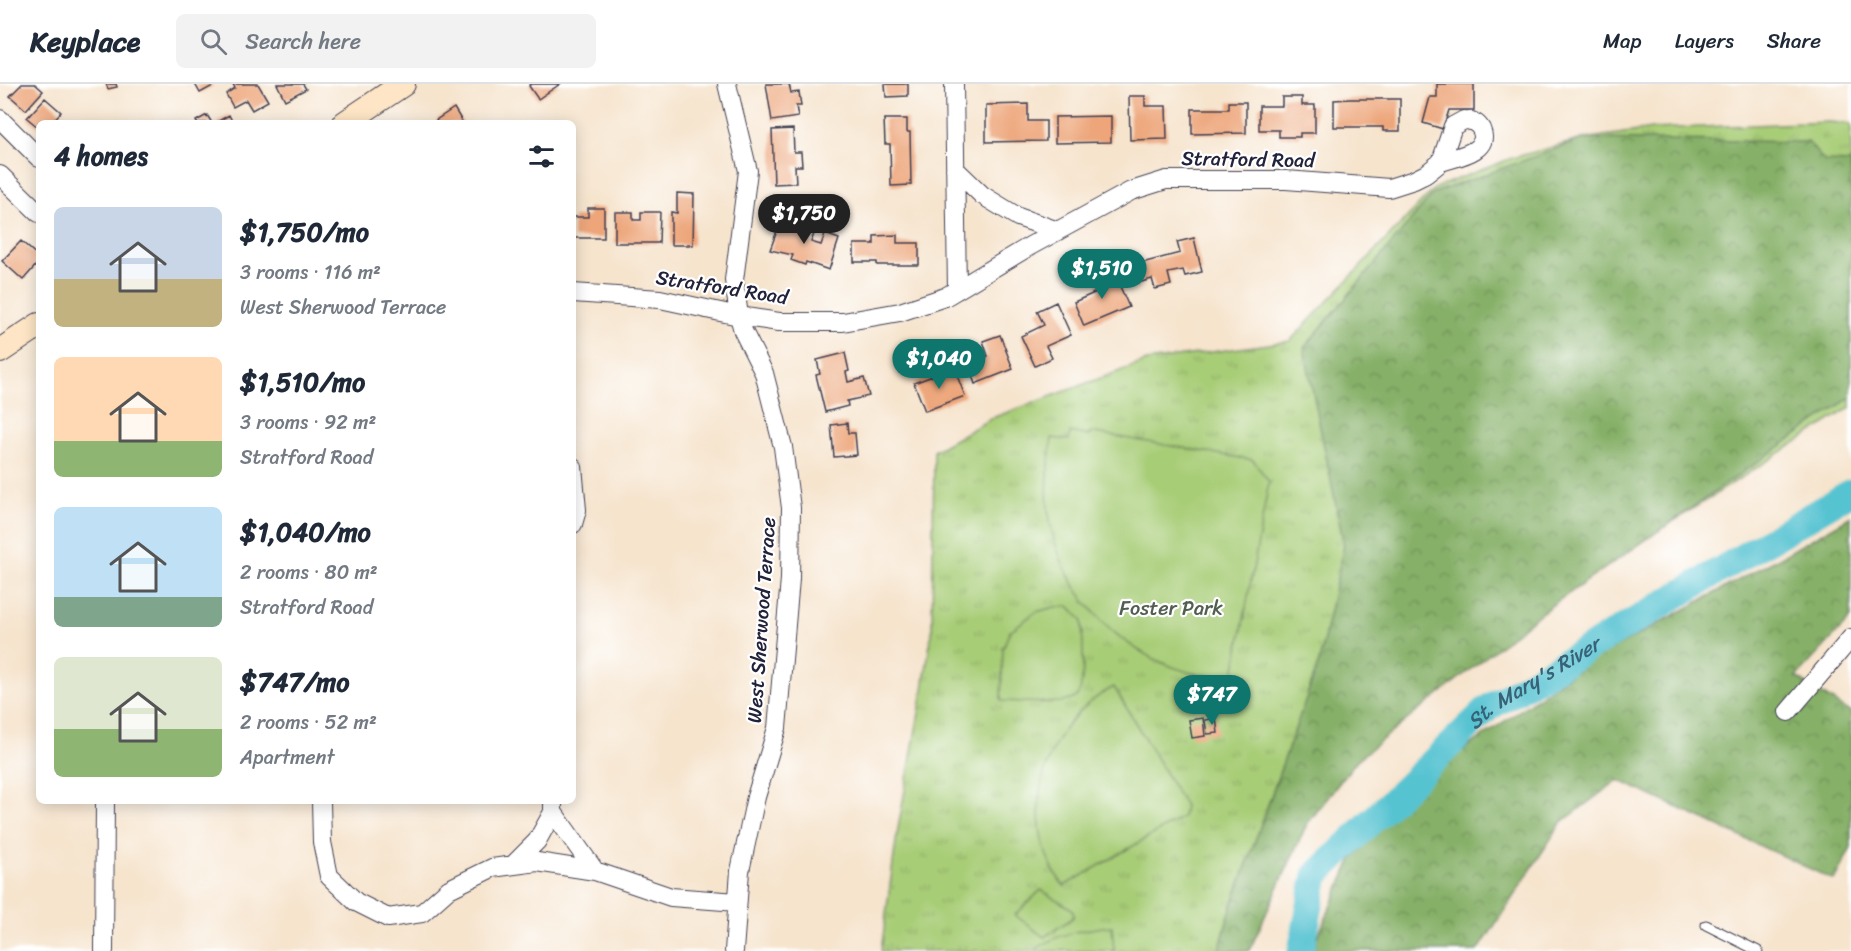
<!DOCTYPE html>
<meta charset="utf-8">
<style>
:root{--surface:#fff;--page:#f2f2f3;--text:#1f2937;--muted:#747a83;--line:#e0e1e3;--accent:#0f766e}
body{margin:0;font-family:Sriracha,sans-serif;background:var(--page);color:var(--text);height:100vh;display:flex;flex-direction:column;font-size:22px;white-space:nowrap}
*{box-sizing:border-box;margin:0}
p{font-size:20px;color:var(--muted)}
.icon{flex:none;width:33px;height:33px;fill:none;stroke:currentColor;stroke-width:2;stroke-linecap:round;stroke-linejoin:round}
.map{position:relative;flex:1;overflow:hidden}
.details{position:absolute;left:36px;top:36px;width:540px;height:684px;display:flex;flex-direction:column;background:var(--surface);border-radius:9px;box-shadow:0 3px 15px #0003}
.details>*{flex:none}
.price{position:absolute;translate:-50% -51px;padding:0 14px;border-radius:21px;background:var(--accent);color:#fff;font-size:20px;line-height:39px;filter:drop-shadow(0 2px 3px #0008)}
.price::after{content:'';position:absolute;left:50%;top:36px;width:18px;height:14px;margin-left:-9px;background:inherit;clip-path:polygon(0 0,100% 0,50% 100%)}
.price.on{background:#222;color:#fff}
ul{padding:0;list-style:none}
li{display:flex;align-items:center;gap:18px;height:150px;padding:0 18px}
li span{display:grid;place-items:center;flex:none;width:168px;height:120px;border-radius:9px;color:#555}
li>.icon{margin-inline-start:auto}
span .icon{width:72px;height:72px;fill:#fffc;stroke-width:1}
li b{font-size:26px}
h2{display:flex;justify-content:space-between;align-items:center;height:72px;padding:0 18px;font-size:26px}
header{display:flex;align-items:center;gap:36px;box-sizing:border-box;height:84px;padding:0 30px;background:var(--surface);border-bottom:2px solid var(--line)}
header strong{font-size:28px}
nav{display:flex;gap:33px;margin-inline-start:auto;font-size:21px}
.search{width:420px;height:54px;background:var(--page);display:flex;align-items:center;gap:15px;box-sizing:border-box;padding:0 21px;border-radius:9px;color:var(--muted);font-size:22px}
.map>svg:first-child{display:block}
.grass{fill:url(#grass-tufts);stroke:#657859;stroke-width:1.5}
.forest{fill:url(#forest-crowns);stroke:#546952;stroke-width:1.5}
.garden{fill:#a8cd77;stroke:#657859;stroke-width:1.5}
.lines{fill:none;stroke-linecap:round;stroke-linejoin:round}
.river{stroke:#57c3d1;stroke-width:27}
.building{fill:#eda579}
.lane-casing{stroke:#423f51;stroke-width:11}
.street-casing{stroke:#423f51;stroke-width:20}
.secondary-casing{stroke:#423f51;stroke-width:26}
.lane{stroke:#fff;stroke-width:9}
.street{stroke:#fff;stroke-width:18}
.secondary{stroke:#fde5c5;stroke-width:24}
.labels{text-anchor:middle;stroke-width:4.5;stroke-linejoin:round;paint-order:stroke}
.street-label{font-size:20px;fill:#22223b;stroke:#fff}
.park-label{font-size:20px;fill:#515e50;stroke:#fff}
.water-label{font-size:21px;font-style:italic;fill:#376277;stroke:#fff}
</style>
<header>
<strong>Keyplace</strong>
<div class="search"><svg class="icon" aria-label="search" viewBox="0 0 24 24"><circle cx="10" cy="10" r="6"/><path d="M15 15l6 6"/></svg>Search here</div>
<nav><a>Map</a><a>Layers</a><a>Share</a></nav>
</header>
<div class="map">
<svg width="1851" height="867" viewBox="0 0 1851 867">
<defs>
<pattern id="grass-tufts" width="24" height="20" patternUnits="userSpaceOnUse" patternTransform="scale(1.5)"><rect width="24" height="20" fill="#a8cd77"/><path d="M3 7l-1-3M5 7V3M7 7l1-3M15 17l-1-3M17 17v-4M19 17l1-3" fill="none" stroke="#90b068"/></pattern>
<pattern id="forest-crowns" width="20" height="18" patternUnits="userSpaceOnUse" patternTransform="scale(1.5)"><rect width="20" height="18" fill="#86b068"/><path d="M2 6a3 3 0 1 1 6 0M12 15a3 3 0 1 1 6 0" fill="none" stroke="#6d8f57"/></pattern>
</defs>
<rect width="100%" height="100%" fill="#fff"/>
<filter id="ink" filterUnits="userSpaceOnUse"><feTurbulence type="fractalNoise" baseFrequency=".0167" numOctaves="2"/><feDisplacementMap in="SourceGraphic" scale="12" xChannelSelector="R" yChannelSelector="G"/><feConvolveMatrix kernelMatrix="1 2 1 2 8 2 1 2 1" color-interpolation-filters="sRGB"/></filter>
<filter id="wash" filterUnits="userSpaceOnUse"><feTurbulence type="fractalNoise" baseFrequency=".008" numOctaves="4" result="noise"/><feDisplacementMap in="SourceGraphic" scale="24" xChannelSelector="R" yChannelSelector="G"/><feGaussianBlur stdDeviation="1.35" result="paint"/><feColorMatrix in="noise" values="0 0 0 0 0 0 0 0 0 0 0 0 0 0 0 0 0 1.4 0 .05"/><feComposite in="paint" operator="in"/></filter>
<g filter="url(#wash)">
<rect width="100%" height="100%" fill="#f6e4cd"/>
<path class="grass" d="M1829,38l22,2v283l-191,123 -178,124 -125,106 -50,64 -58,127h-368l16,-117 24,-132 11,-72 2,-179 58,-33 155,-57 143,-20 145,-153 77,-30 71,-19 69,-10z"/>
<path class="forest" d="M1583,55l225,3 16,19 27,1v235l-309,215 -185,148 -50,64 -58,127h-30l11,-40 89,-249 25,-117 -40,-197 130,-155z
M1851,432v102l-55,59 55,36v135l-17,32 -216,-100 -57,43 -83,128h-164l2,-11 36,-81 83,-89 155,-109 191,-104z"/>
<path class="garden" d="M1070,348l19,4 1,-4 163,28 16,22 -36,197c-15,-3 -31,-3 -45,-7 -76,-22 -132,-87 -140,-165 -2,-23 1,-46 4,-69l17,2z
M1069,522l13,14c0,14 5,71 -7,78 -11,8 -59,3 -74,3l2,-53 7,-17 26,-19 19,-5z
M1114,603l71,119 -2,11 -119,69c-50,-65 -21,-165 50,-199z
M1041,806l31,19 2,6 -4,5 -26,17 -29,-22z
M1112,842l2,25h-80c22,-18 51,-22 78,-25z"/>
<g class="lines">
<path class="river" id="s1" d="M1301,867l15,-76 172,-167 363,-216"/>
</g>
<g id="blocks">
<path class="building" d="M22,0h13l8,7 -17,19 -16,-14z
M106,0h10l1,3 -9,2z
M195,0h17l1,2 -13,7z
M233,0h25l10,17 -16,9 -6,-10 -13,7 -7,-13 9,-6z
M277,0h26l3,5 -21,11z
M531,0h29l-22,15 -9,-13z
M766,0h23l2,9 8,-1 2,14h-5l2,11 -26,4z
M885,0h23v12l-22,1z
M1437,0h37v26h-25l-6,19 -20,-6 7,-26h7z
M1129,12h16v10h21l1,33 -37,1z
M1282,13h20v8h13v28h-15v4h-21v-7h-20v-24h23z
M45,14l16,14 -10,11h-12v5l-12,-10z
M1350,15h50v32h-17v-4h-49v-27z
M1229,18h17v31l-54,1v-25h37z
M1028,20v17h18v20l-60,1v-37z
M454,24l9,15h-25l-2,-3z
M207,31l5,8h-15l-1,-2z
M229,31l4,8h-18z
M1111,32v26l-56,1v-26z
M884,35h23v13h3l1,53 -20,1 -1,-42h-5z
M793,45l1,23h7l1,14h-7l1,17 -22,1 -2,-54z
M677,109l17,1 -1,51h-22v-33l6,1z
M588,124h16v30h-31v-21h15z
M615,128h18v8h8v-8h19l-1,31h-44z
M781,136l34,11 -4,11 10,3 4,-11 14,5 -10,31 -23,-8 -1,3 -14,-5 2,-5 -23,-5z
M897,151v8h22v22h-42v-3h-23v-18h20v-8z
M1194,154l8,34 -17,4 -2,-6 -15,3 3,12 -16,4 -3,-10 -14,4 -4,-18 46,-12 -3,-11z
M21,157l18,16v5l-16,18 -21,-19z
M1112,184l17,39 -45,19 -10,-24 27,-12 -6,-15z
M1056,218l15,33 -25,11 6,12 -17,8 -14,-30 23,-11 -7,-14z
M1000,251l13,34 -38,15 -7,-20 20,-8 -5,-15z
M845,269l4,18 -3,1 2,10 16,-4 5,18 -22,5 1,5 -23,6 -9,-37 4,-1 -3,-14z
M954,284l11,28 -40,15 -11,-28z
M847,339l1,10h7l2,22 -23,2 -3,-32z
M1203,634l2,18 -13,2 -3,-18z
M1216,634l2,15 -11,1 -2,-14z"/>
</g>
</g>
<g filter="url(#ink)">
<use href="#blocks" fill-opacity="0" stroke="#423f51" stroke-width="1.5"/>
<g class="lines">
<g class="lane-casing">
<path id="lane" d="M1706,841l52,26"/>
</g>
<g class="street-casing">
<path id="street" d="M727,0l21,87 -14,109 5,36 4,15 21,42 19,74 8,61 -1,71 -13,149 -21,69 -16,74 -6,80
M954,0l3,206
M0,35l39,39
M1464,36c7,0 13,2 17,9 11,23 -26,28 -40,33l12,-36z
M955,85l27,26 36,22 40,14
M0,91l39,38
M573,209l87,6 79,17 40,6h64l57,-10 45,-15 85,-51 101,-55 35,-11h120l103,8 25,-8 12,-6 15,-12
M573,383l4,43 -4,14
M1788,628l63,-74
M321,717l1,41 7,34 27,26 32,16 34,-5 27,-24 43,-21 45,-6 58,9 76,26 66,5
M553,717v11l42,59
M513,781l24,-24 16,-29
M104,867l1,-150"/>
</g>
<g class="secondary-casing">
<path id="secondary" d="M345,39l58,-39
M0,267l39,-26"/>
</g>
<use href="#lane" class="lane"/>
<use href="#street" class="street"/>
<use href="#secondary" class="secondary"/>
</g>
</g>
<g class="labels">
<g class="street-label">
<text transform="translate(1248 75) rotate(1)" y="7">Stratford Road</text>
<text transform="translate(722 203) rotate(9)" y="7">Stratford Road</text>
<text transform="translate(761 536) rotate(-86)" y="7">West Sherwood Terrace</text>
</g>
<g class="park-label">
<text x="1171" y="531">Foster Park</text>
</g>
<g class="water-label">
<text dy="7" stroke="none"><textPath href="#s1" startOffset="369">St. Mary's River</textPath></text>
</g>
</g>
</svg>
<b class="price on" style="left:804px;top:161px">$1,750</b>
<b class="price" style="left:1102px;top:216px">$1,510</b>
<b class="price" style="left:939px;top:306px">$1,040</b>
<b class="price" style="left:1212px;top:642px">$747</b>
<section class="details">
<h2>4 homes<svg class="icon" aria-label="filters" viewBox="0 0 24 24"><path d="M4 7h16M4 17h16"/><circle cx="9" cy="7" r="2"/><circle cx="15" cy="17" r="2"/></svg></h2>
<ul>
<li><span style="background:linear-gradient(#c9d6e8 60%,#c2b280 0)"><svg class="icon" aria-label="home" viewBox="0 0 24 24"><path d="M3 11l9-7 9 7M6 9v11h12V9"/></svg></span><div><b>$1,750/mo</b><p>3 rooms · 116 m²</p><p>West Sherwood Terrace</p></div></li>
<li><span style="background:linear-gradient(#ffd9b3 70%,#8fb573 0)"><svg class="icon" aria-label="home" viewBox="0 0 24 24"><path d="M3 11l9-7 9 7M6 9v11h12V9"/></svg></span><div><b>$1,510/mo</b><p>3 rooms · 92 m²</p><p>Stratford Road</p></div></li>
<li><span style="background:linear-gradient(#bfe0f5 75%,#7fa58c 0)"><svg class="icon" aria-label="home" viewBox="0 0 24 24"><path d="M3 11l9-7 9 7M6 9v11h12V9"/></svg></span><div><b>$1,040/mo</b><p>2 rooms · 80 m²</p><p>Stratford Road</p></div></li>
<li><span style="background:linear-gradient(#dfe7d0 60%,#8fb573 0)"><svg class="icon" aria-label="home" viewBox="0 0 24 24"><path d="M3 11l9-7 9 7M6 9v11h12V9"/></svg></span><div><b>$747/mo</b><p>2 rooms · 52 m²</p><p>Apartment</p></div></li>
</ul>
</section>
</div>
